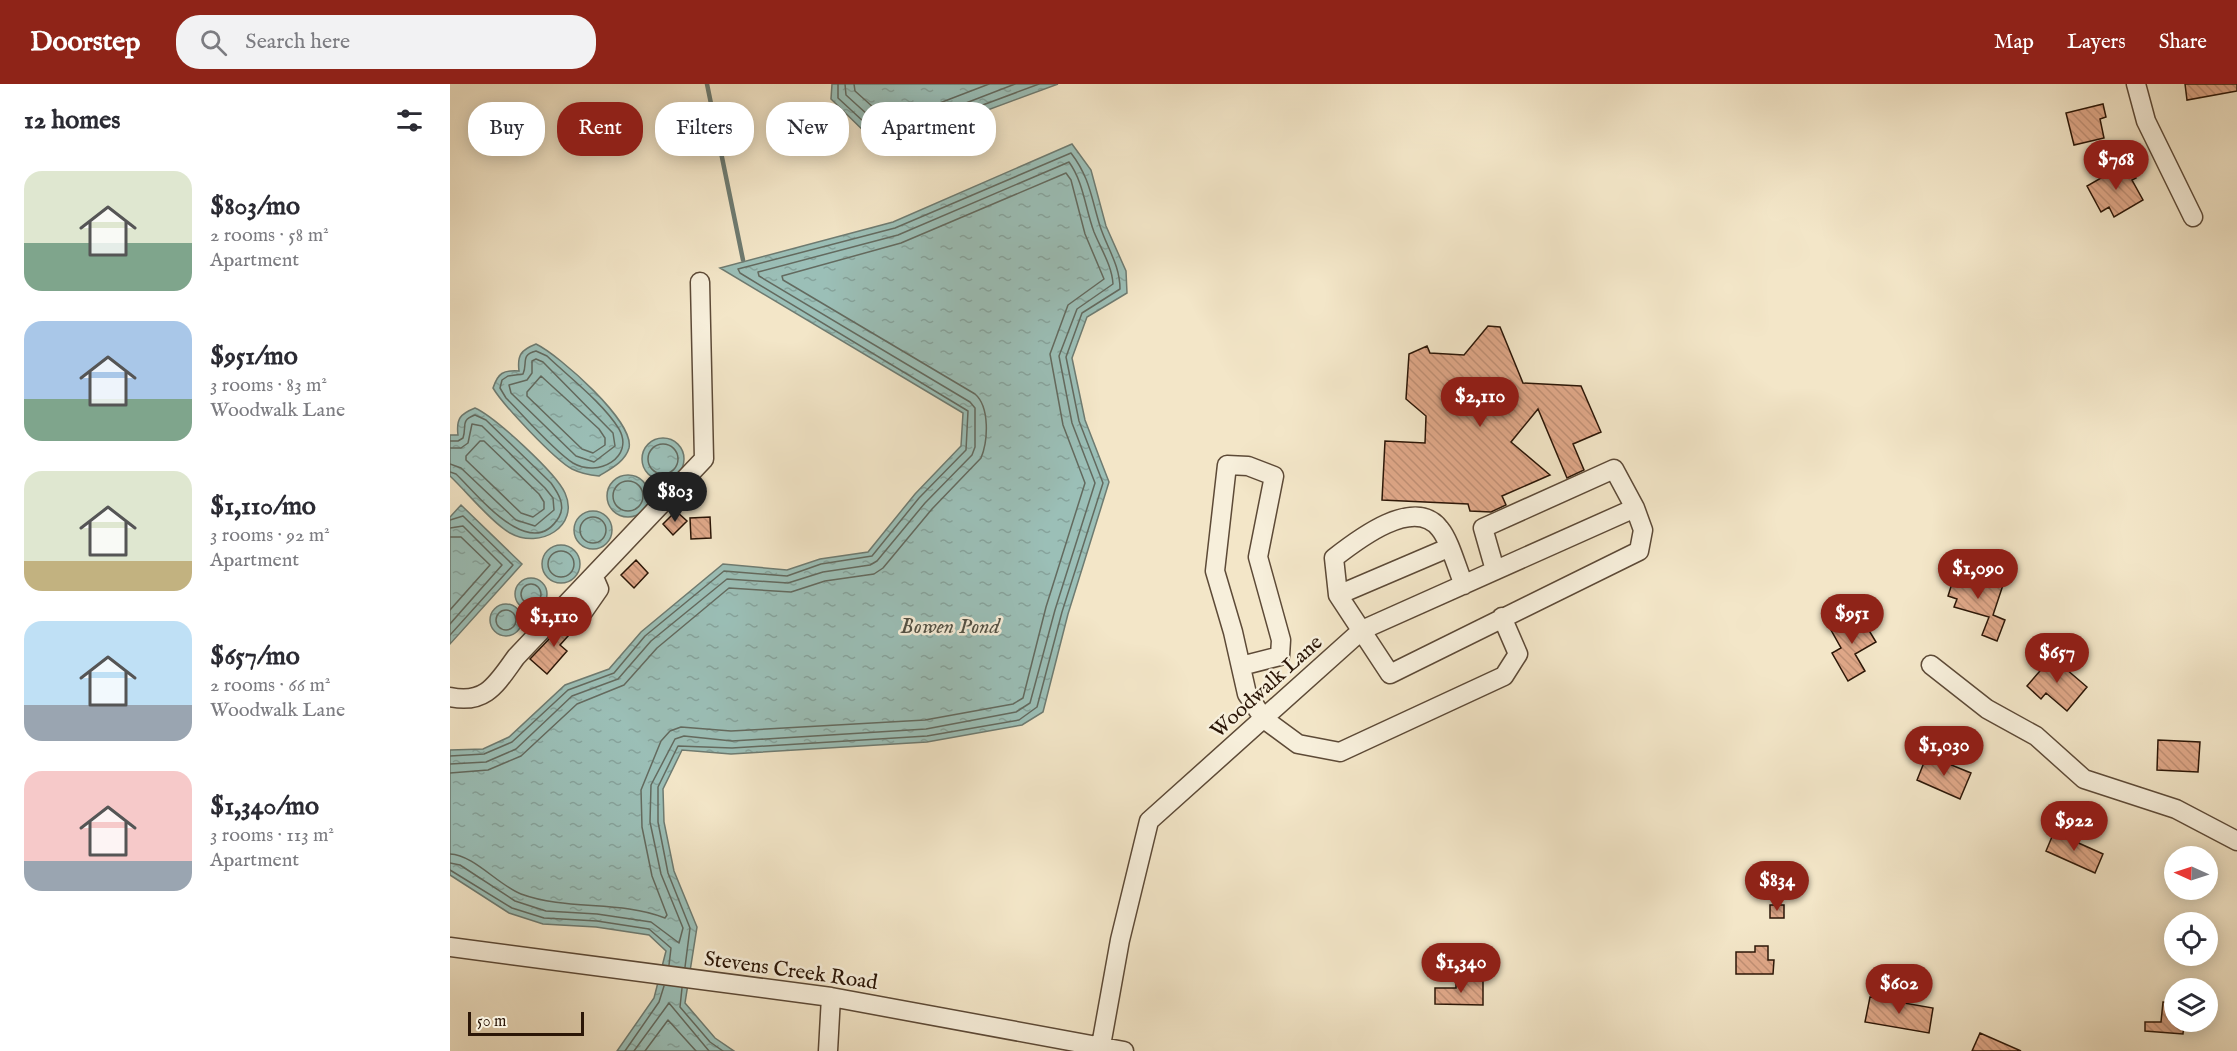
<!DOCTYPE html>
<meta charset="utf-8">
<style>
:root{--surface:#fff;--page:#f2f2f3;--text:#2b2b33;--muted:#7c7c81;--accent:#8f2418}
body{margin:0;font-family:"IM FELL English",serif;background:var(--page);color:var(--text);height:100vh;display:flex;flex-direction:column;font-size:22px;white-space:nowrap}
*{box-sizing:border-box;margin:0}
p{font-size:20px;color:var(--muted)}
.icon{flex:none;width:33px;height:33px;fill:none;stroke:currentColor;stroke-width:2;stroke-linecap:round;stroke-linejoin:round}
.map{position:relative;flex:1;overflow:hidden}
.side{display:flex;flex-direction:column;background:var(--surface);width:450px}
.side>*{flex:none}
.banner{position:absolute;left:18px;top:18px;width:570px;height:54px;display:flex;gap:12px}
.needle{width:39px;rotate:273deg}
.buttons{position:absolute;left:1714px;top:762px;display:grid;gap:12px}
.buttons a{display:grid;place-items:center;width:54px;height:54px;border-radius:50%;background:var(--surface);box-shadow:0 3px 15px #0003;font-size:30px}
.scale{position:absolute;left:18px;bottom:15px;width:116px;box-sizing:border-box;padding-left:6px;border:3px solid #2b1607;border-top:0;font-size:16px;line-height:21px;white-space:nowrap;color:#2b1607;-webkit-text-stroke:4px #f7efdb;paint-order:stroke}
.price{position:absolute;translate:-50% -51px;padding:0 14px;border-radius:21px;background:var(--accent);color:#fff;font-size:20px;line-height:39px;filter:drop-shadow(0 2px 3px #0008)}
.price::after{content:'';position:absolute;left:50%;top:36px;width:18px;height:14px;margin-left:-9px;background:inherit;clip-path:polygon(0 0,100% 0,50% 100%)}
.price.active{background:#222;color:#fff}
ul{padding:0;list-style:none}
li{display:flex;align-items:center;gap:18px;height:150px;padding:0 24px}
li span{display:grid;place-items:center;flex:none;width:168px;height:120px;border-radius:18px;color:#555}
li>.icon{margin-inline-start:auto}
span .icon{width:72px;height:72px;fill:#fffc;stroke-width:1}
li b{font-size:26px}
h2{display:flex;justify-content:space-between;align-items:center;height:72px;padding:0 24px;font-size:26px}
.pill{padding:0 21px;border-radius:24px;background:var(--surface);box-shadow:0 3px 15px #0003;font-size:21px;line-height:54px}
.pill.active{background:var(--accent);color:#fff}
header{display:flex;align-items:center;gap:36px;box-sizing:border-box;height:84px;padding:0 30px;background:var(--accent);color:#fff}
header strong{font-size:28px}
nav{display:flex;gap:33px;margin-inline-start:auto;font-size:21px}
.search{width:420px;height:54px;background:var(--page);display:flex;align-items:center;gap:15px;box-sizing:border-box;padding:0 21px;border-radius:24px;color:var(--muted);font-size:22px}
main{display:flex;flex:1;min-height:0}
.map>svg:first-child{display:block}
.water{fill:url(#water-ripples);stroke:#6e7b71;stroke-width:1.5}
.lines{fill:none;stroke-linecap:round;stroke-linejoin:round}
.shore{stroke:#636a5f;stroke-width:1.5}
.stream{stroke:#6e7b71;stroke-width:4.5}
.building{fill:url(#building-back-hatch);stroke:#2b1607;stroke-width:1.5}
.minor-casing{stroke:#5d4a37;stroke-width:21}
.minor{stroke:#f7efdb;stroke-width:18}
.labels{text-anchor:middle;stroke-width:5;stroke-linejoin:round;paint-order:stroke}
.street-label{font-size:21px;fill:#2b1607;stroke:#f7efdb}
.water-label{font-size:22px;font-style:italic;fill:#525145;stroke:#f7efdb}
</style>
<header>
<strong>Doorstep</strong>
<div class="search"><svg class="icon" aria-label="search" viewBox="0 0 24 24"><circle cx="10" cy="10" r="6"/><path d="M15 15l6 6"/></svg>Search here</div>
<nav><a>Map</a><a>Layers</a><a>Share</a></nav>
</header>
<main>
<section class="side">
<h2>12 homes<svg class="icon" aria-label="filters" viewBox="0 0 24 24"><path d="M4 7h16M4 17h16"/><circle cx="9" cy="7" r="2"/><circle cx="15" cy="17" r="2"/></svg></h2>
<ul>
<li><span style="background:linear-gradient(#dfe7d0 60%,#7fa58c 0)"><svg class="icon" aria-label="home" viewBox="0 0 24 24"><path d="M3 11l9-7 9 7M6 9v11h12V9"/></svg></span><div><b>$803/mo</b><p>2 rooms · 58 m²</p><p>Apartment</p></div></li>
<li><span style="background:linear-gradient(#a9c7e8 65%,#7fa58c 0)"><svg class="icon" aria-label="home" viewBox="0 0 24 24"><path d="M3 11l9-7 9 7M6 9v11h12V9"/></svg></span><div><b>$951/mo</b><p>3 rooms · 83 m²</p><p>Woodwalk Lane</p></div></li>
<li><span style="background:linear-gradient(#dfe7d0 75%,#c2b280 0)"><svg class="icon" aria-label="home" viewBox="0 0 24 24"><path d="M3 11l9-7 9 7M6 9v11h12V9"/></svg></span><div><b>$1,110/mo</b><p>3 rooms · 92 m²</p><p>Apartment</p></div></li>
<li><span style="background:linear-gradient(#bfe0f5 70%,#9aa5b1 0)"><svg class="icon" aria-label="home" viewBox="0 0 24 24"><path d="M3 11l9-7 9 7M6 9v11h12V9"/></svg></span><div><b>$657/mo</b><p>2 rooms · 66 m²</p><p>Woodwalk Lane</p></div></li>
<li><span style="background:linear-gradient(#f6c9c9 75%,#9aa5b1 0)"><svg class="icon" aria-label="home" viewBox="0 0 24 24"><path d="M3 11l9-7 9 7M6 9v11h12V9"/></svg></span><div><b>$1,340/mo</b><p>3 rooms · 113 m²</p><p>Apartment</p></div></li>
</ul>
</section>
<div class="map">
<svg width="1787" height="967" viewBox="0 0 1787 967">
<defs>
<pattern id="water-ripples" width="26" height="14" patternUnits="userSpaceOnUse" patternTransform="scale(1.5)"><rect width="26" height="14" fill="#9bbfb7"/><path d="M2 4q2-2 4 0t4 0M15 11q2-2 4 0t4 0" fill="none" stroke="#86a39c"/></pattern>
<pattern id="building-back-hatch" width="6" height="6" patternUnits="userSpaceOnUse" patternTransform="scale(1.5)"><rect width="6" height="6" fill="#e0a889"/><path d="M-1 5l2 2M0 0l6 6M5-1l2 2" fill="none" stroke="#c09075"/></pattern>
</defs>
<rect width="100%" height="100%" fill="#f3e6c8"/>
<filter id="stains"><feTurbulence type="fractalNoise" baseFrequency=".00333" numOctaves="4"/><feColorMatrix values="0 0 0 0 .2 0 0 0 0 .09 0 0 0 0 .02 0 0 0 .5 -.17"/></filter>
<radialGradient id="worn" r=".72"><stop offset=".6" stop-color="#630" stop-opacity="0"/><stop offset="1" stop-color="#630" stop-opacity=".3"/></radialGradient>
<path class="water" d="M382,0h226l-127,47 -57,10 -43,-42z
M622,60l19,26 15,56 20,45 1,22 -40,24 -15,41 13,62 24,62 -41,132 -25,98 -21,13 -95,17 -196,12 -49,-4 -19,39 1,33 10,49 23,56 -12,76 30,35 19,13h-117l37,-53 12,-47 -17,-16 -53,-8 -53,-3 -34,-11 -59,-38v-125l33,-1 26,-12 56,-52 44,-16 32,-37 82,-68 64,6 33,-11 48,-7 47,-58 46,-48 2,-33 -243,-145 173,-46z
M86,260c23,11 99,78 93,104 -4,14 -19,21 -30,28 -10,-1 -19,-3 -27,-7 -17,-9 -69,-64 -79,-81 5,-15 10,-18 26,-17 -2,-16 2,-21 17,-27z
M25,324c20,9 81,65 90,85 15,33 -25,57 -55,40 -18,-10 -44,-42 -60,-57v-41h8c-2,-16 2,-21 17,-27z
M192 375a21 21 0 1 1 42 0a21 21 0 1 1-42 0Z
M157 412a21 21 0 1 1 42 0a21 21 0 1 1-42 0Z
M11,421l61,59 -72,80v-127z
M124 446a19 19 0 1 1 38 0a19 19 0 1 1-38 0Z
M92 480a19 19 0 1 1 38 0a19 19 0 1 1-38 0Z
M65 510a16 16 0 1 1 32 0a16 16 0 1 1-32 0Z
M40 536a16 16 0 1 1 32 0a16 16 0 1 1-32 0Z"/>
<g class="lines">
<path class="shore" d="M388,0v14l39,36 52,-9 110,-41
M395,0l1,11 34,31 47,-8 88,-34
M404,0l1,7 28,25 41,-7 65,-25
M86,267l11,5c22,21 57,48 72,73 16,28 -21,49 -46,34 -19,-12 -49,-47 -67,-65l-6,-10 2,-8 6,-4 15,-2c5,-11 -3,-19 13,-23z
M86,275l7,3 70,71 2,13 -21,16 -18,-6 -65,-63 -2,-8 18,-5 5,-7v-12z
M91,292l58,53 6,9v7l-12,8 -11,-4 -55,-53v-4z
M0,357h8l5,-3c4,-12 -3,-18 12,-23l11,5 65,63c7,10 15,22 8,34 -28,47 -81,-22 -103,-43l-6,-2
M30,357h4l55,53 5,8v7l-11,8 -12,-4 -55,-53v-4z
M198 375a15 15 0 1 1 30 0a15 15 0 1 1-30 0Z
M0,364h11l7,-5 4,-19 10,2 63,62 8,10 1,12 -19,16 -19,-6 -55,-52 -11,-4
M163 412a15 15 0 1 1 30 0a15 15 0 1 1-30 0Z
M130 446a13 13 0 1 1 26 0a13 13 0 1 1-26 0Z
M0,436l13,-4 50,49 -63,70
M0,444l13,-2 39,39 -52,59
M0,453h11l29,28 -40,45
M98 480a13 13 0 1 1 26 0a13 13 0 1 1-26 0Z
M71 510a10 10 0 1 1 20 0a10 10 0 1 1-20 0Z
M46 536a10 10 0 1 1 20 0a10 10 0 1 1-20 0Z
M0,672l34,-2 28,-12 56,-52 46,-17 31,-37 79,-65 63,5 34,-12 51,-8 47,-58 47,-48 2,-39 -228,-138 -2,-4 157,-41 176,-75c19,25 20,44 29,73 7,22 20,39 20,63l-38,24 -16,44 13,64 24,62 -41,129 -25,95 -18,13 -92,16 -195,12 -54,-2 -20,41v35l10,51 22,55 -5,39
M0,680l36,-2 30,-13 56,-53 46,-17 33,-38 76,-62 61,4 35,-11 47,-7 7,-4 48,-58 47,-48 3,-8v-39l-5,-6 -211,-126 -1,-4 140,-37 171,-73c15,21 16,46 25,70 7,17 18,34 19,52l-36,25 -18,47 13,67 23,60 -40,127 -25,93 -14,9 -90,17 -194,12 -48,-5 -9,3 -24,46 -1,37 11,52 22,54 -4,15 -28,-21 -54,-8 -51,-3 -31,-10 -55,-36 -10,-2
M0,689l38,-3 33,-14 56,-52 47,-19 33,-37 72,-60 62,4 34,-11 49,-7 9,-6 49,-59 49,-51c7,-17 9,-51 -6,-64l-192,-114 -1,-4 119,-33 165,-70 5,7 14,54 19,45 -36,26 -18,49 13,71 22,58 -39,124 -23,91 -10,6 -88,16 -194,11 -50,-4 -11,4 -9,10 -20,49 1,37 10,49 15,39 -2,3c-45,-18 -98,-7 -144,-24 -23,-9 -47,-39 -71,-40
M0,786l62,38 32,10 53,3 52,8 22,19 -2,17
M232,904l-2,19 30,35 13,9
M175,967l34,-49 5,-16
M184,967l35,-48 40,48
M195,967l23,-31 28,31"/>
<path class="stream" d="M257,0l36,176"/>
</g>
<path class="building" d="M1735,0h52v7l-50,9z
M1653,20l3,13 -6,2 4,19 -30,7 -8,-32z
M1677,79l9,15 -4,2 11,20 -29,17 -5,-10 -8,5 -14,-26z
M1038,242l12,1 23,56 58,3 20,46 -28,12 11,26 -17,8 -29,-69 -27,33 39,33 -48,21 4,9 -15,7 -21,-1 -2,-7 -86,-4 3,-59 40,2 1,-27 -20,-17 3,-45 18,-8 3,7 34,2z
M226,427l11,10 -14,14 -10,-11z
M260,433l1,21 -20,1 -1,-21z
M186,476l12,13 -14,15 -13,-13z
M1506,487l47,14 -10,30 12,5 -8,21 -15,-6 7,-18 -35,-10 3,-8 -9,-3z
M1409,530l17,28 -21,12 10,17 -17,10 -16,-28 9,-5 -10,-18z
M120,533l8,8 -18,20 7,6 -20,23 -17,-15z
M1602,573l35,30 -20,24 -21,-18 -5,6 -14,-13z
M1708,656l42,2 -2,30 -41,-2z
M1477,671l44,18 -11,26 -43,-19z
M1604,748l49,22 -8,19 -49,-22z
M1320,821h14v13h-14z
M1305,862h13v14h6l-1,14h-37v-22h19z
M1006,896l27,1v24l-48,-1v-16h21z
M1420,913l63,11 -4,25 -64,-11z
M1713,918l12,1v19h9l-1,12 -38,-3v-9h16z
M1530,949l41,18h-49z"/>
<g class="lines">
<g class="minor-casing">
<path id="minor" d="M1686,0l10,37 47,96
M1014,501c-7,-16 -14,-44 -24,-56 -25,-34 -83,11 -106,29l4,37 52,79 249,-123 4,-21 -8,-22 -21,-39 -131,59 12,42
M888,511l110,-47
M133,528l16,-23 -3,-7 -5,-2
M1481,581l56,44 49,27 48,43 92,30 61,32
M791,582l39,-10 1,-16 -23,-83 16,-81 -26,-10 -21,-1 -12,106 18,61 14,62 17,25 34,25 42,8 164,-76 14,-22 -16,-37
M0,613c36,8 47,-14 66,-40l188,-198 -4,-177
M0,863l381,50 293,54
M378,967l3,-54
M650,967l20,-111 29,-119 213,-191 273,-122"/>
</g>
<use href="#minor" class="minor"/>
</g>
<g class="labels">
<g class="street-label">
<text transform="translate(816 602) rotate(-42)" y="7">Woodwalk Lane</text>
<text transform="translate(341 886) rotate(8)" y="7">Stevens Creek Road</text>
</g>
<g class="water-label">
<text x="500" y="549">Bowen Pond</text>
</g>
</g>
<rect width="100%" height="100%" filter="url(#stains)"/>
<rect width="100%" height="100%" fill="url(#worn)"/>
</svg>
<div class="buttons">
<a><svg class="needle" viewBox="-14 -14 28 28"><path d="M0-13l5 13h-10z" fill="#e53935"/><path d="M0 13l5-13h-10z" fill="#7c7c81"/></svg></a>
<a><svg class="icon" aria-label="locate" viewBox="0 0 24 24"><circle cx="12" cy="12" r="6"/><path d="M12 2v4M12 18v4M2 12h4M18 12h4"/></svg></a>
<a><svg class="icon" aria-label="layers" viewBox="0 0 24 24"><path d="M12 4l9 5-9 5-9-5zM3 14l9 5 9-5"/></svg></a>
</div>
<div class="scale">50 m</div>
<b class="price" style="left:1666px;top:107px">$768</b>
<b class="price" style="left:1030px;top:344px">$2,110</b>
<b class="price active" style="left:225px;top:439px">$803</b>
<b class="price" style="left:1528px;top:516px">$1,090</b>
<b class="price" style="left:1402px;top:561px">$951</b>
<b class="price" style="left:104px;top:564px">$1,110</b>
<b class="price" style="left:1607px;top:600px">$657</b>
<b class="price" style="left:1494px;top:693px">$1,030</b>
<b class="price" style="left:1624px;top:768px">$922</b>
<b class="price" style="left:1327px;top:828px">$834</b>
<b class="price" style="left:1011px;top:910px">$1,340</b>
<b class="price" style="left:1449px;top:931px">$602</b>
<div class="banner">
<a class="pill">Buy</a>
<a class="pill active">Rent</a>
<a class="pill">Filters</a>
<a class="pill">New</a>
<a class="pill">Apartment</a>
</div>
</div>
</main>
